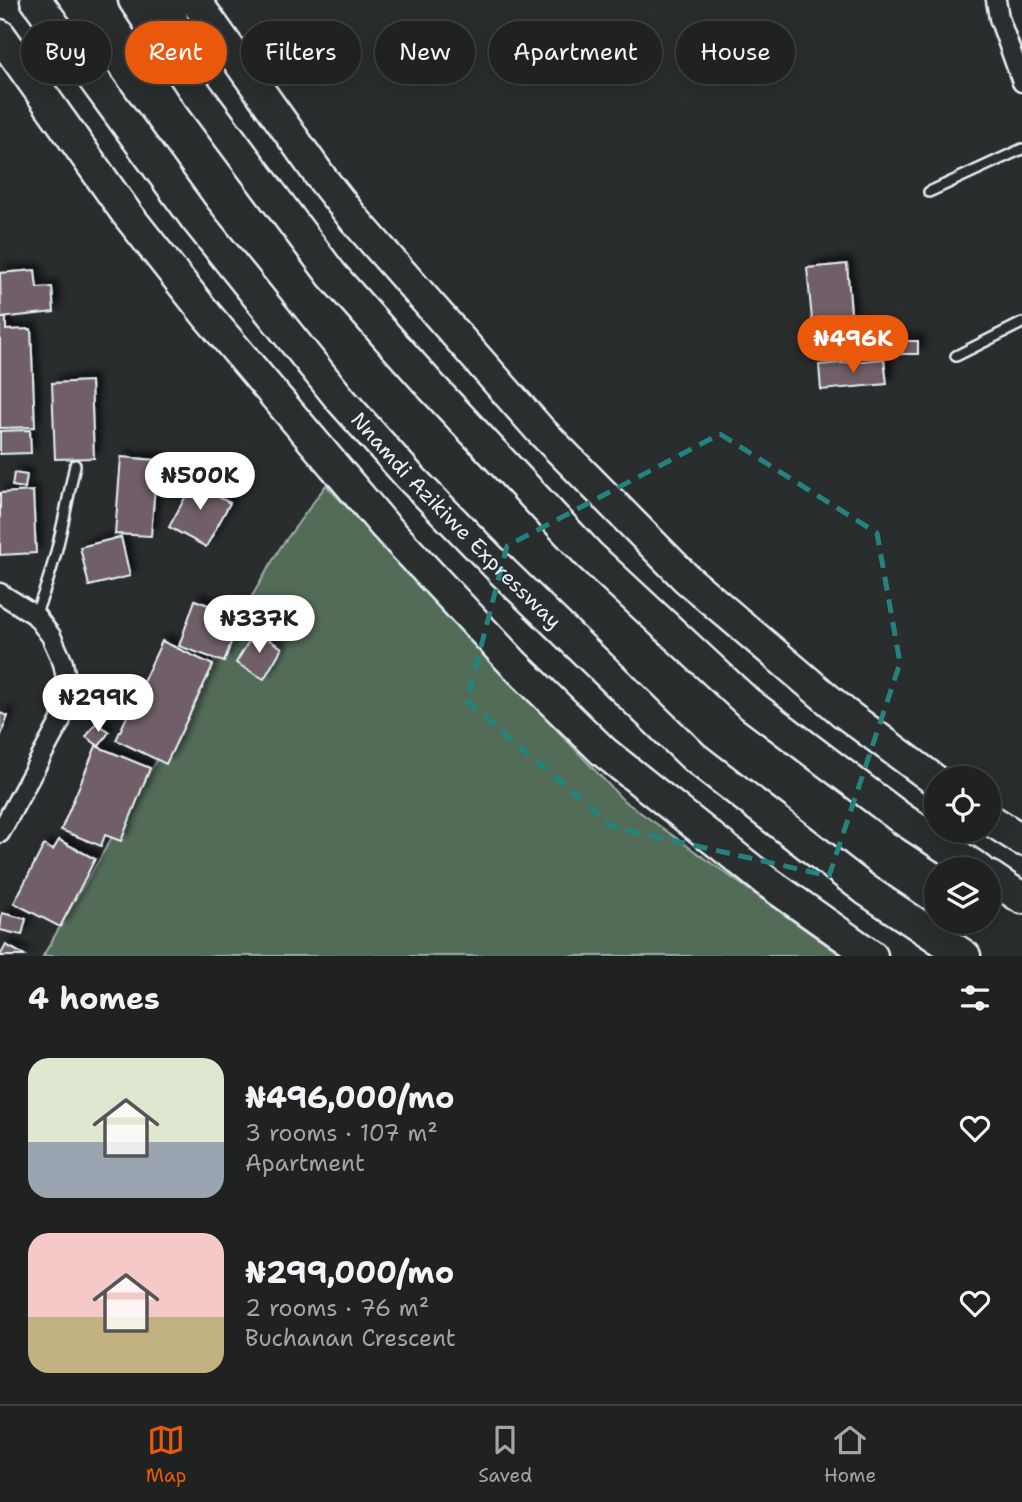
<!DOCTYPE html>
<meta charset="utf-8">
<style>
:root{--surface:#202222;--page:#282a2a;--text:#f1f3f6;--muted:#a2a4a5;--line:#3d3f40;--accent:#ea580c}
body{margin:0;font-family:"Shantell Sans",sans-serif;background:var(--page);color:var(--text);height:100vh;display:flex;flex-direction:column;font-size:26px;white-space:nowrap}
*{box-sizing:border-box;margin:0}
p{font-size:23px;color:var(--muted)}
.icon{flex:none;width:38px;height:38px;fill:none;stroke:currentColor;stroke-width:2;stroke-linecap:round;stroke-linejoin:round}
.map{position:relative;height:956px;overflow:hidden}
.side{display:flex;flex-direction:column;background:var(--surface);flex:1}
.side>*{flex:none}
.banner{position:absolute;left:21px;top:21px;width:980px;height:63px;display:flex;gap:14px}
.tools{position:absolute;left:924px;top:766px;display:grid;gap:14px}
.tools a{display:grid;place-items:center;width:77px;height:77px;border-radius:50%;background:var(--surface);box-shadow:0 4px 18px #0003,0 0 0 2px var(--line);font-size:35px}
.price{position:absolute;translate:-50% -60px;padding:0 16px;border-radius:24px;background:#fff;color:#222;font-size:23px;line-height:46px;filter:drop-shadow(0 2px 4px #0008)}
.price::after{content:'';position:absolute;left:50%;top:42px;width:21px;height:16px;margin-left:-10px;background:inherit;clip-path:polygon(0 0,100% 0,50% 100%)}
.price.on{background:var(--accent);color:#fff}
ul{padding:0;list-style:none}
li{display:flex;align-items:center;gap:21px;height:175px;padding:0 28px}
li span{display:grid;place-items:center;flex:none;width:196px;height:140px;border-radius:21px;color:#555}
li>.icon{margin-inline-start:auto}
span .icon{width:84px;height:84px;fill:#fffc;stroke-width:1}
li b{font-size:30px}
h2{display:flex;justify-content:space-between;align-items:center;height:84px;padding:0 28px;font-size:30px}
.chip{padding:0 24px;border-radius:32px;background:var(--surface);box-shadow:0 4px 18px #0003,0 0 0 2px var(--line);font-size:24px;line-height:63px}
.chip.on{background:var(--accent);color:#fff}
.tab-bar{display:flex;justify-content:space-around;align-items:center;height:98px;border-top:2px solid var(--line);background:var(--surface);font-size:19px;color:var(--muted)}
.tab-bar a{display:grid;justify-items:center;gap:4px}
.tab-bar .on{color:var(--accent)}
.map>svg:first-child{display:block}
.green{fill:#536c59;stroke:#9eaea8;stroke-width:2}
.building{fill:#6f5e68;stroke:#e8f1f8;stroke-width:2;filter:url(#shadow)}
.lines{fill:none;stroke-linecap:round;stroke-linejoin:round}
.lane-casing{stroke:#e8f1f8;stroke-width:14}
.street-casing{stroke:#e8f1f8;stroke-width:23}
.highway-casing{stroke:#e8f1f8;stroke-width:35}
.lane{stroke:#2a2d2e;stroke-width:9}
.street{stroke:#2a2d2e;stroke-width:18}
.highway{stroke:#2a2d2e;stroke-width:30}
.marked{fill:none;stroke:#25827c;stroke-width:5;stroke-dasharray:14 9;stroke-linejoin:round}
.labels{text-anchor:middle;stroke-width:5;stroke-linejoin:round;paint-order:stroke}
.street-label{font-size:21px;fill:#e8f1f8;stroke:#2a2d2e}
</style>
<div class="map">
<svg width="1022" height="956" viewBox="0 0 1022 956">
<defs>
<filter id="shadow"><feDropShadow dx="6" dy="-6" stdDeviation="3.5" flood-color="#0009"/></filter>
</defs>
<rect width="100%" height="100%" fill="#2a2d2e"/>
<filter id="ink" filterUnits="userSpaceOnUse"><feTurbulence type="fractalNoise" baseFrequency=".0143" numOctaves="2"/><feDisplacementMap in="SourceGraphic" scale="14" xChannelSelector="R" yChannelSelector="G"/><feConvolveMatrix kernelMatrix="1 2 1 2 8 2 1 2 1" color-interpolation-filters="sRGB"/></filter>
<g filter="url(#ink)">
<path class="green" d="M326,485l297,315 219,156h-799l237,-408z"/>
<path class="building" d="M847,264l6,73 -39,3 -7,-72z
M35,270l2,18 15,-1 2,25 -53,6 -1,-45z
M0,318h6v12l25,-1 4,98 -35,1z
M887,341h31v13h-31z
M884,359l3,25 -66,6 -2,-25z
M91,381l3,77 -39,1 -3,-76z
M30,430l1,23 -31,1v-23z
M121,457l36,3 -6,76 -36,-2z
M14,473l13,2 -2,13 -13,-2z
M198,474l18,10 -5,9 19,10 -24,44 -37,-20z
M33,491l3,62 -36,2v-62z
M121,537l9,39 -41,10 -9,-39z
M195,600l45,17 -16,45 -45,-16z
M255,631l27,17 -18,31 -28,-16z
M162,641l51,24 -47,99 -50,-24z
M0,713l8,3 -8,22z
M96,723l13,9 -10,14 -13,-9z
M96,746l54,22 -29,73 -16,-6 -4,11 -40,-16z
M59,840l36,19 -35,68 -46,-24 30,-58 9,5z
M2,913l24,6 -4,16 -22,-5z
M6,945l20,11h-26z"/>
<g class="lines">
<g class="lane-casing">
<path id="lane" d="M929,192l93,-43
M956,356l66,-33
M35,615c21,-48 29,-99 40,-150"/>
</g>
<g class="street-casing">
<path id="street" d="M996,0l3,18 23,64
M0,593l35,22 16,21 12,27 4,20v18l-7,21 -60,111"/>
</g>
<g class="highway-casing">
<g id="highway">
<path id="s1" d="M36,0l159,218 146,182 68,76 94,96 191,185 172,133 99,66"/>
<path d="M134,0l62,93 136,182 97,109 160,171 158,147 155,117 78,51"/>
<path d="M166,0l19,59"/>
<path d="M195,0l125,176 34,43 186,211 146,148 157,134 93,69"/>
<path d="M0,35l127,179 79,100 178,211 130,139 90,88 162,129 106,75"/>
<path d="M989,819l33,21"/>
<path d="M989,876l33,22"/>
</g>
</g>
<use href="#lane" class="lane"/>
<use href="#street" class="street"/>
<use href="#highway" class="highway"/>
</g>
</g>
<path class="marked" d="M720,434l157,99 23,130 -71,213 -216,-49 -146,-126 40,-155z"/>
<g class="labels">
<g class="street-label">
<text dy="7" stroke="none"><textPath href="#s1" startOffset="670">Nnamdi Azikiwe Expressway</textPath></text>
</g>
</g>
</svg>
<div class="tools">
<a><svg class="icon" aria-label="locate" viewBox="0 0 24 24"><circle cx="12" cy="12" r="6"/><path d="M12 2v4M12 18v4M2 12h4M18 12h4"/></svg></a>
<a><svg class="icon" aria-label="layers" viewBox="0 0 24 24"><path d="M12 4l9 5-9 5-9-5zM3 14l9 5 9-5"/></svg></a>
</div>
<b class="price on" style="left:853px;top:375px">₦496K</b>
<b class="price" style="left:200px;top:512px">₦500K</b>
<b class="price" style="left:259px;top:655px">₦337K</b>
<b class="price" style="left:98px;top:734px">₦299K</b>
<div class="banner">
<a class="chip">Buy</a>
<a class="chip on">Rent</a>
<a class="chip">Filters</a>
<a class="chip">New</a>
<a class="chip">Apartment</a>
<a class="chip">House</a>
</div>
</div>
<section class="side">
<h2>4 homes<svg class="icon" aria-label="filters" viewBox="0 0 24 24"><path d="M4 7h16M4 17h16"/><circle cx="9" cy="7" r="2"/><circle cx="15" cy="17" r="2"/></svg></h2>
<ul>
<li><span style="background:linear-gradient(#dfe7d0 60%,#9aa5b1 0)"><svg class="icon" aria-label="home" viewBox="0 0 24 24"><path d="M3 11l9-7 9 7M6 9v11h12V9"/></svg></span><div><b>₦496,000/mo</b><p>3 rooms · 107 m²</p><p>Apartment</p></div><svg class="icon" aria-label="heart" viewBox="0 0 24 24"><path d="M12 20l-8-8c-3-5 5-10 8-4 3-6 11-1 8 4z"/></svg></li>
<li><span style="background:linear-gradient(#f6c9c9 60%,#c2b280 0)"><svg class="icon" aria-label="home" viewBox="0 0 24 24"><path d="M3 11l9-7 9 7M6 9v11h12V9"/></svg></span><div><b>₦299,000/mo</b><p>2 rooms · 76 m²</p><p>Buchanan Crescent</p></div><svg class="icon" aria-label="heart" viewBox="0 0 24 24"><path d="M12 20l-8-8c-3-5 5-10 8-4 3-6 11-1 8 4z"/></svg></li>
</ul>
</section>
<nav class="tab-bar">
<a class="on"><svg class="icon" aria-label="map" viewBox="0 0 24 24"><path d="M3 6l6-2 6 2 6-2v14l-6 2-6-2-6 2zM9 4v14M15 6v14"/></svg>Map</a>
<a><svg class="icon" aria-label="saved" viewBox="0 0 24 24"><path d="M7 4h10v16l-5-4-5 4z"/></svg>Saved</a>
<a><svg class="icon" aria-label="home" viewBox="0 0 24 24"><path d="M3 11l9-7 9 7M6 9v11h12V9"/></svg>Home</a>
</nav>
